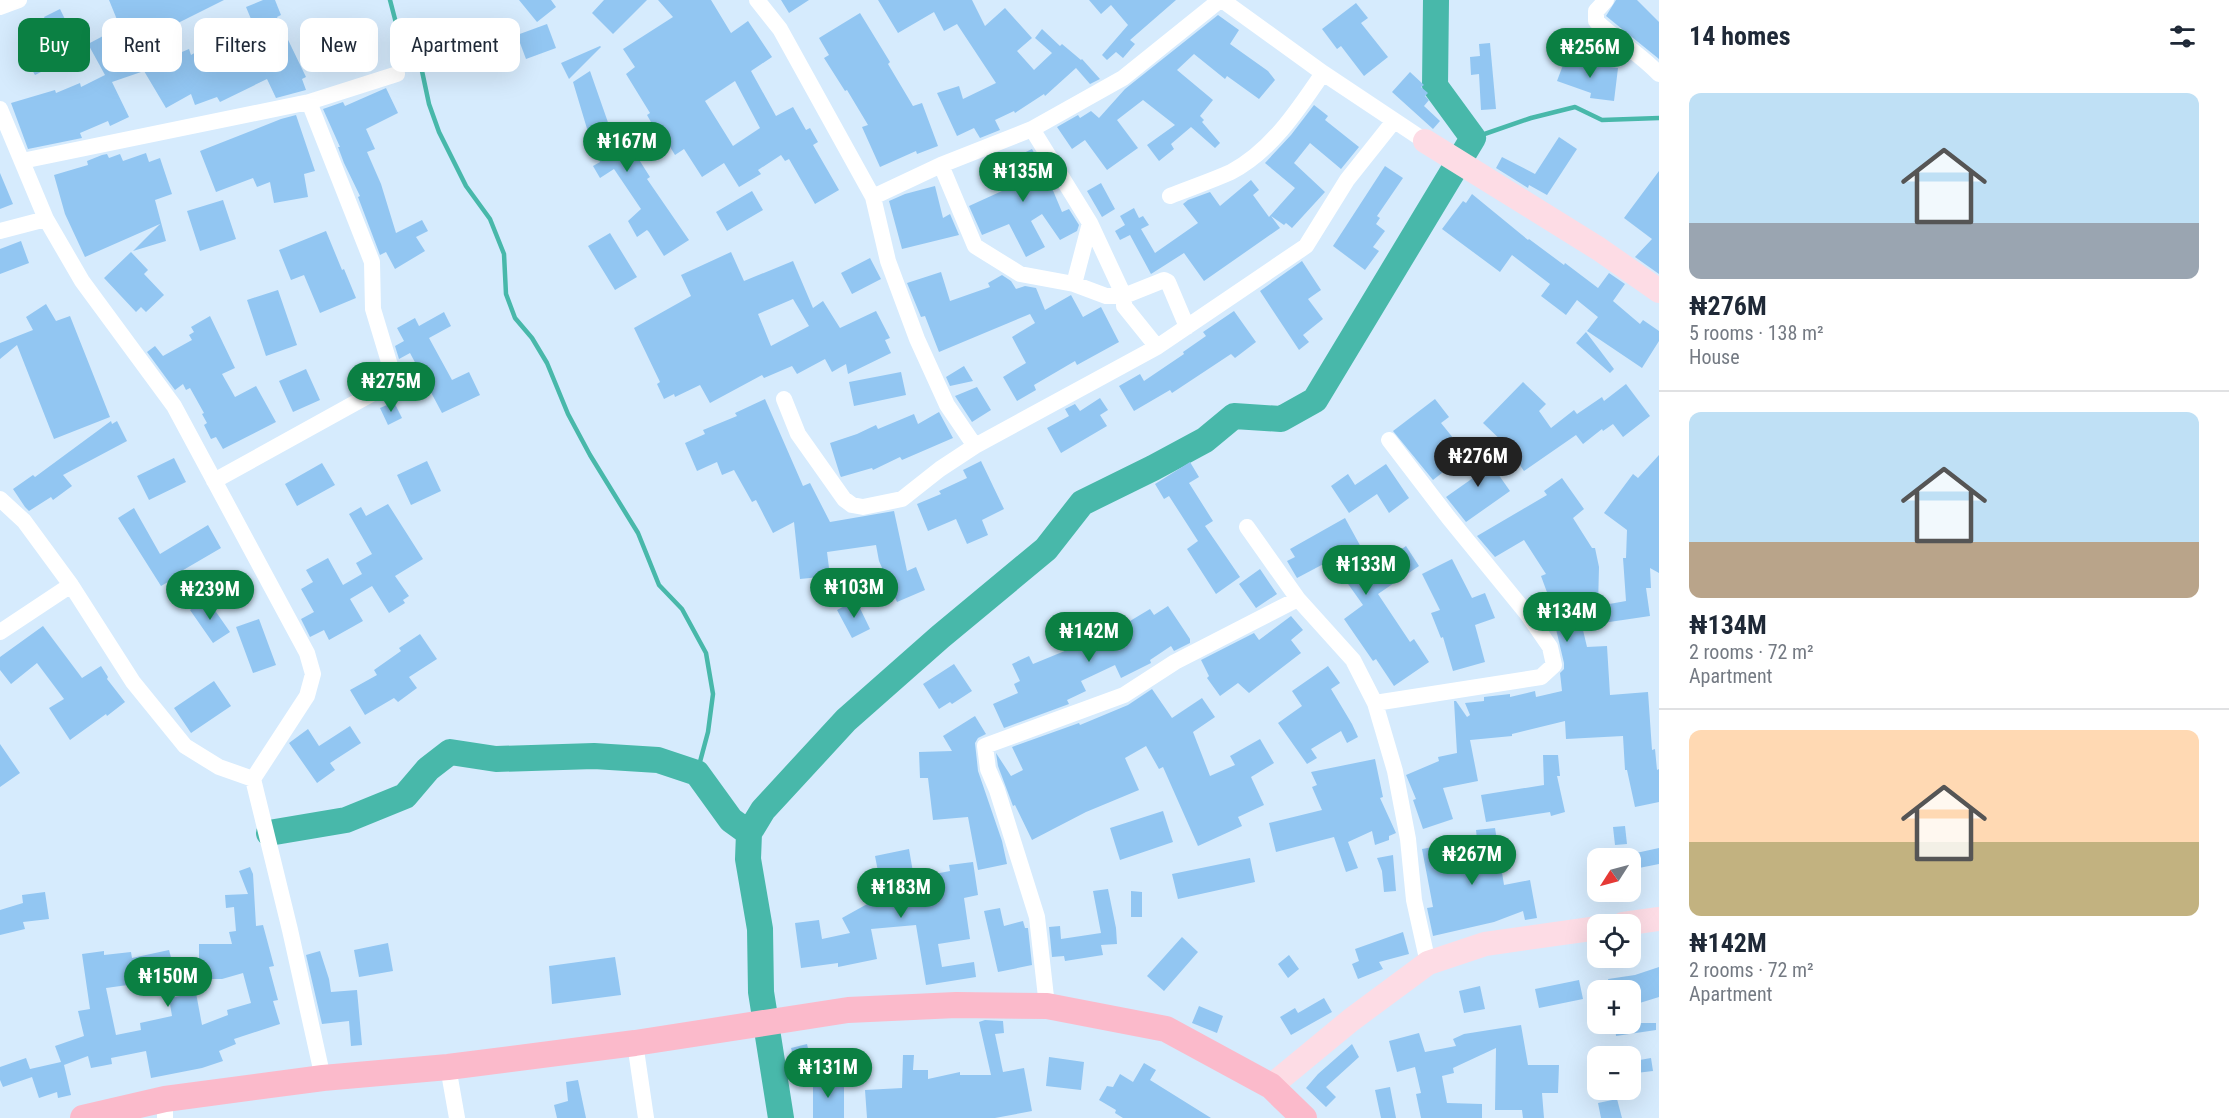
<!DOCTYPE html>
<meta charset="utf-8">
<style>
:root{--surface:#fff;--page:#f2f2f3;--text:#1f2937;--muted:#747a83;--line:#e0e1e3;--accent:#0b8043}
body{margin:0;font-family:"Roboto Condensed",sans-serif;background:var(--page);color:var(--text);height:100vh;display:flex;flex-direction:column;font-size:22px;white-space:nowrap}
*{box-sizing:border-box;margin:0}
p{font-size:20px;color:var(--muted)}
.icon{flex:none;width:33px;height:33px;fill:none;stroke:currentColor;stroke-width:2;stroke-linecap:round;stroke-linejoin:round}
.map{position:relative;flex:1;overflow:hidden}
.panel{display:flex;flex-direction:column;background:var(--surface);width:570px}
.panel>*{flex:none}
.hud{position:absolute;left:18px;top:18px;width:570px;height:54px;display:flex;gap:12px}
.needle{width:39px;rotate:234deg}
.buttons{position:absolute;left:1587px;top:848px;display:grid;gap:12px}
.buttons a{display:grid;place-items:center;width:54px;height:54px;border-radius:12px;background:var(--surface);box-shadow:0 6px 24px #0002;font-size:30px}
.price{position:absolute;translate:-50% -51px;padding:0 14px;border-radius:21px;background:var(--accent);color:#fff;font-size:20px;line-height:39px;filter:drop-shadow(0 2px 3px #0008)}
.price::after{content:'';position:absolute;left:50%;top:36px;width:18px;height:14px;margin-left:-9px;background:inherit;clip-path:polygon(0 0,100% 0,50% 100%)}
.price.active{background:#222;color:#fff}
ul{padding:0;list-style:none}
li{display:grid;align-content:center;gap:12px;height:318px;padding:0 30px}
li+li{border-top:2px solid var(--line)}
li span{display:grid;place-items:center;height:186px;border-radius:12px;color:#555}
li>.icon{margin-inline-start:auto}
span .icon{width:108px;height:108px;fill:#fffc;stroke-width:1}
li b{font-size:26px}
h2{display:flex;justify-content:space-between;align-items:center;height:72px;padding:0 30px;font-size:26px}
.tag{padding:0 21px;border-radius:12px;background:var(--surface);box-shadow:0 6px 24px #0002;font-size:21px;line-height:54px}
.tag.active{background:var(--accent);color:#fff}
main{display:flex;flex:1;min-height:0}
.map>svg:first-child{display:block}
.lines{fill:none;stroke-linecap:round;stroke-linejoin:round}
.stream{stroke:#48b8aa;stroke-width:4.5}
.river{stroke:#48b8aa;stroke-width:26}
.building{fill:#92c6f2;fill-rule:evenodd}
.street{stroke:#fff;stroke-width:16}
.secondary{stroke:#fddce5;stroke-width:24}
.primary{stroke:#fbbacb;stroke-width:26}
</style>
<main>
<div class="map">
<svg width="1659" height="1118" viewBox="0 0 1659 1118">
<rect width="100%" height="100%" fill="#d6ebfd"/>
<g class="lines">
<path class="stream" d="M390,0l6,23 26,48 7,33 10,28 27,54 24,33 14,35 2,40 9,24 17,20 15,25 21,51 22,41 48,78 21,52 23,24 24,44 7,41 -5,38 -11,41
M1473,138l58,-20 44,-11 27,13 57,-2"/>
<path class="river" d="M269,833l77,-13 59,-24 23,-27 22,-17 46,7 98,-3 64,4 39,13 34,47 18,13
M781,1118l-20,-126 -1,-63 -12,-70 1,-26 14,-23 83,-90 94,-83 106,-88 36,-46 71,-35 52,-28 29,-24 47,3 34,-19 158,-262 -38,-52 1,-86"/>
</g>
<path class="building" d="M109,0h115l-74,37 13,23 26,-11 2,6 14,-8 3,6 48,-22 -10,-24 17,-7h12l6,15 -4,2 29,60 -4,2 4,11 -30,8 -9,-19 -47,23 -3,-5 -22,8 -4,-11 -25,14 -22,-37 -32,11 17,35 -19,9 -2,-5 -28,12 2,5 -54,11 -17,-46 44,-13 1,3 24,-10 1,4 24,-12 -17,-31 32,-17z
M519,0h32l5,7 -19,15z
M604,0h43l-34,34 -21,-21z
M658,0h53l20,33 17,-12 24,36 -21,14 25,45 17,-9 13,23 4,-2 8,14 -5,3 26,45 -24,14 -26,-45 -4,2 -4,-6 -23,15 3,4 -22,13 -15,-24 -22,14 -18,-28 -9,6 -16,-26 -3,2 -9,-16 3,-2 -24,-39 9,-7 -12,-18 50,-32zM735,81l25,47 -27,18 -28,-45z
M781,0h28l-20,13z
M878,0h94l13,26 20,-18 27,30 -15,13 17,19 18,-17 -17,-15 7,-9 18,17 2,-2 19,16 1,-1 18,20 -10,5 -14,-16 -31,28 -1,-2 -29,19 -1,-2 -19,9 5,10 -20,8 -6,-10 -17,8 -20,-43 22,-7 4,13 33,-16 -39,-59 -13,7 -10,-19 -36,21z
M1089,0h87l-46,40 5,4 -12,14 -7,-6 -9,8 -5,-5 26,-30 -17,-20 -10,9z
M1616,0h21l22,22v37l-53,-43z
M1356,3l12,15 -7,5 27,34 -24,19 -23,-30 -4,3 -15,-20z
M60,9l20,41 -35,16 2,3 -12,6 -8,-14 22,-12 -8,-19 7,-4 -4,-9z
M860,13l30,49 -2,2 25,42 9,-3 16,43 -21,8 -1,-3 -36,16 -18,-40 6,-2 -21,-35 -2,1 -21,-33 5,-3 -10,-17z
M1218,15l21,15 -9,14 38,27 7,9 -16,19 -32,-23 -2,3 -31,-25 -17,16 36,30 -13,16 4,4 -2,2 18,21 -5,5 -24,-21 -20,17 3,5 -15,12 -12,-16 28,-20 -32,-25 -26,20 21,28 -31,22 -22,-30 -13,9 -15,-22 21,-12 2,3 11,-7 8,7 26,-29z
M547,24l9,24 -30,11 -9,-24z
M1490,43l6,66 -15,1 -2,-36 -8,1 -1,-18 10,-1 -1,-12z
M600,46l1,1 -32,32 -8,-16z
M1566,57l18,7 34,4 -4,33 -24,-3 1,-5 -34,-12z
M590,71l28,80 5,-3 9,14 6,-4 12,19 -3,2 42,61 -25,16 -15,-24 -2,-2 -10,7 -9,-16 13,-12 -27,-40 -14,9 -7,-12 7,-4 -12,-30 -15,-50z
M1410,72l14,13 -3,2 7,6 -3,3 4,4 -5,6 16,15 -7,8 -41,-37z
M386,88l12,25 -32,16 9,20 -8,3 14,32 15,49 26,-13 6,11 -12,6 9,14 -30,18 -9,-17 -6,3 -22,-58 2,-1 -16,-33 -6,-16h2l-17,-38 20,-7 2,4z
M1314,105l14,11 -3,4 34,27 -18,22 -31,-26 -16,20 31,29 -33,36 -6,-5 -2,2 -13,-9 9,12 -76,53 -20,-28 -33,21 -21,-39 -10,5 -5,-9 10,-6 -5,-9 14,-8 5,10 4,-2 6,9 -8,4 14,24 43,-30 -15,-19 5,-4 22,-8 10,14 31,-26 8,10 -6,5 16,22 26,-29 -30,-25 26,-28z
M296,115l19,56 -11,3 4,23 -34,6 -4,-21 -13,5 -4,-9 -37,14 -16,-41 81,-32z
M1559,137l18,12 -30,46 -18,-10 -1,3 -32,-20 6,-11 33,17z
M1032,149l17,32 13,31 7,-3 10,16 -2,6 -17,9 -18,-26 -11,7 14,26 -19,10 -17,-33 -27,11 -13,-29 33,-15 -15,-28 14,-7 4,6z
M146,153l3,9 11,-4 12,36 -17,6 11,41 -33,10 27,-27 -75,33 -20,-43 -11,-39 34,-10 -1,-4 15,-6 5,-1 2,4 11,-4 3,7z
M1385,166l18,12 -26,38 3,2 -4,6 9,7 -12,16 6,4 -14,19 -32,-24z
M1659,171v103l-24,-17 17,-18 -28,-21z
M0,173l13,31 -13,5z
M1101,183l14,26 -13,8 -15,-26z
M935,186l8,32 7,-4 9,21 -57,14 -13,-48 16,-7z
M752,191l11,19 -36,21 -11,-19z
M1472,194l56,46 1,-1 35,26 1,-2 33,25 11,-15 16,11 -12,17 27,23 3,-4 16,11v10l-17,27 -55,-37 11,-14 -21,-17 -11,15 -25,-19 9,-12 -38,-29 -12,17 -58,-43 21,-28 3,2z
M223,200l13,39 -36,12 -13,-40z
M326,231l16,39 2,-1 12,29 -36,15 -16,-38 -13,5 -12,-30z
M610,233l27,44 -22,13 -27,-44z
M21,241l8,22 -29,11v-25z
M131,252l17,18 -4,4 20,21 -18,17 -5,-5 -5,5 -32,-34z
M731,252l13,29 49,-20 20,47 10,-7 17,27 36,-17 14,27 -5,2 6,13 -43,21 -2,-10 -14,8 -7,-13 -28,15 -5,-8 -28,12 -2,-3 -52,28 -10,-18 -25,12 -1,-3 -10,5 -7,-15 3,-2 -26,-54 57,-32 -10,-21zM793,299l16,27 -38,20 -13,-32z
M870,258l11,21 -29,15 -11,-21z
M1302,261l19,29 -13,9 15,20 -20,16 6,7 -10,8 -39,-59z
M941,272l9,29 40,-14 -2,-4 14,-8 9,6 5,8 9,-3 11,2 9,22 26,-15 12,22 18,-10 18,35 -42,23 -2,-4 -41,24 2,5 -19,11 -14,-24 23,-14 -14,-26 23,-14 -5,-9 -91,38 -14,-36 -4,1 -14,-34z
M278,290l19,55 -31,11 -19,-56z
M46,304l10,17 14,-5 40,101 -56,22 -37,-94 -17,14v-16l33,-13 -7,-13z
M1234,311l22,31 -21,16 -4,-4 -59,39 -2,-3 -36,21 -15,-25 21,-12 4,7 40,-27 -1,-2 23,-16 -3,-4z
M444,312l7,14 -22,12 23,42 17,-8 11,23 -38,18 -32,-60 -11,6 -4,-13 9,-5 -7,-13 18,-10 4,8z
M210,316l25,52 -13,6 13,23 21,-11 20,36 -53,27 -7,-12 -5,2 -7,-14 3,-2 -5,-9 2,-1 -14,-25 -4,2 -3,-6 -8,6 -28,-38 8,-6 8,10 29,-16 -3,-5 5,-3 -3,-5z
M1586,332l28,37 -4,4 -34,-30z
M964,366l9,15 -23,5 -4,-9z
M306,369l14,31 -27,12 -14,-31z
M901,372l5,23 -52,11 -5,-24z
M1523,382l23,22 -7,7 12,17 23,-18 3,4 25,-17 2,4 22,-17 24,32 -27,21 -10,-13 -10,7 -1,-2 -19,15 -7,-9 -52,36 -19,-27 -22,-21z
M977,387l14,23 -19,12 -17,-26z
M1100,398l8,12 -8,5 7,11 -46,27 -14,-25 22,-12 -4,-7 10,-5 5,7z
M765,399l38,87 7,-3 20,39 64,-11 13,60 9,-4 9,23 -28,12 -18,-41 -3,-16 -49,7 3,24 -30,3 -6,-57 -21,11 -17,-33 -4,2 -18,-32 -12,5 -5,-13 -20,9 -12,-28 20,-9 -2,-4 34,-14 -2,-3z
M1435,399l14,18 -8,6 25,31 -33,26 -40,-49z
M394,402l8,16 -14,7 -8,-17z
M939,412l14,26 -51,22 -2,-3 -27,13 -1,-2 -31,9 -1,-2 -10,-32 27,-9 19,-9 2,4 36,-15 4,10z
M111,421l1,3 5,-3 10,20 -64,34 9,11 -19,14 -2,-3 -22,14 -4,-4 -12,-18 20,-14 2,2z
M1482,451l28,40 -44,31 -20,-25 27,-19 -9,-14z
M1659,455v118l-9,-5 1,20h-5l4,28 -68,10 5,21 20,-1 3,49 38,-3 4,58 3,-1 2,21 2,-1v33l-24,5 -8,-37h-2l-2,-34 -57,3 -1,-18 -53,13v2l-42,4 8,41 -35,7 10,31 -30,10 -10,-29 3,-1 -10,-24 33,-14 -1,-4 19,-4 -3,-52h2l11,16 3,-2 -5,-12 19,-2v-4l26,-3v3l25,-6 1,6 26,-6 -2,-18 4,-4v-6l-16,-68 -7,-19 5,-2 -22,-34 -29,17 -18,-21 70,-41 -3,-4 18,-13 22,31 -11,9 19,30h3l4,19 -1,39 28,-5 -3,-43h3l1,-28 -23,-17 29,-39 5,4z
M174,458l12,24 -37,18 -12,-24z
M427,461l14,30 -30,14 -14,-30z
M981,461l23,48 -22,11 6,15 -21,9 -11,-25 -28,12 -11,-27 24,-10 -2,-3 28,-13 -4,-8z
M1190,462l9,15 -10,6 24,38 -8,5 35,51 -24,17 -29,-45 11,-8 -29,-45 -5,3 -9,-15z
M322,463l13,22 -38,21 -12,-22z
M1386,464l23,34 -20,15 -12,-19 -28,19 -18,-27 17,-12 7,11z
M388,504l35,55 -28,17 14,20 -6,4 2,3 -16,10 -17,-27 -22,13 13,22 -34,19 -5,-10 -14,7 -9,-18 13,-7 -13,-23 12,-7 -7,-12 22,-12 15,27 19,-11 -6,-11 16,-9 -23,-40 12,-7 5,9z
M134,508l26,46 48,-29 13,23 -48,28 2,2 -14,8 -43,-68z
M1345,518l28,51 33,-23 13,20 -41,28 32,48 4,-3 15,23 -35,24 -18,-27 -3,2 -29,-42 19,-14 -32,-45 -34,18 -10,-17 8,-4 -5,-8z
M1452,559l20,39 13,-5 10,25 -20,7 10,37 -32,9 -10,-34 -2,1 -10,-25 9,-3 -18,-36z
M1260,569l17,25 -21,14 -17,-24z
M207,599l23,33 -17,11 -23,-33z
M856,600l14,29 -18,9 -15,-28z
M1168,606l22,33v4l-16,8 -3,-5 -21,14 1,3 -30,15 -6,-13 -34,16 5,10 -19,9 2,4 -65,24 -11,-24 25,-11 -4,-9 6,-3 -8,-17 17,-8 4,8 39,-16 -6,-13 20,-10 6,12 37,-18 1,2 20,-12 4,6z
M1291,616l12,14 -12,10 10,13 -52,40 -11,-10 -18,13 -13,-18 2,-2 -8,-16 53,-27 5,7z
M259,619l17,46 -23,8 -17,-46z
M43,626l39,52 19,-12 7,11 -1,2 18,23 -18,14 -1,-2 -36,26 -21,-32 15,-9 -27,-36 -26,21 -11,-14v-13z
M420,634l17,25 -28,18 8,11 -19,14 -4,-4 -29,17 -15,-25 27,-15 -3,-5 27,-19 -2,-3z
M954,664l18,27 -20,13 -2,-2 -11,7 -16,-25z
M1328,666l12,17 -9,6 21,35 6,13 -11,6 -6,-12 -30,18 6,9 -10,6 -29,-41 24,-17 -10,-15z
M214,681l17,25 -40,27 -17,-25z
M1152,689l20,29 30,-20 13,19 -22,15 17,44 25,-11 -5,-9 30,-17 14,24 -23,14 13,28 -26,12 4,9 -44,20 -35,-79 -4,2 -13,-23 -21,12 14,32 -53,22 -54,28 -17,-35 -2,1 -15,-40 -2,-13 15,23 12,-6 -11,-23 67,-24 1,2 48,-20z
M975,716l11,18 -8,4 -3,5 3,28 24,70 5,23 -29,6 -10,-53 -35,3 -5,-42h-8l-1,-26 33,-1 -9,-15z
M350,726l11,17 -31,20 5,7 -18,13 -28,-40 19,-14 11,17z
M0,744l20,29 -20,14z
M1543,755h15l2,21h-3l8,36 -14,4 -1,-4 -64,10 -5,-27 63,-10z
M1375,759l8,38 -3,1 16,35 -7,3v4l-14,5 -3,-14 -24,11 10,26 -12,4 -12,-35 -58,15 -7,-29 53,-13 -10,-23 5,-2 -6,-13z
M1163,811l10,31 -53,18 -10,-32z
M1625,826l2,18 -12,1 -2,-18z
M1495,828l9,57 26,-5 7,38 -12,2 -2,-9 -29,11 -61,14 -6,-28 6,-1 -11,-58 55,-10 -1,-9z
M1659,848v16l-20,4 -3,-15z
M909,849l5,29 36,-7 -1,-6 24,-3 5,33 -14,3 6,41 -32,5 4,23 32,-5 2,15 -50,8 -10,-60 -45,4 6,30 -39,8v-4l-37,5 -6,-45 24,-3 3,19 28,-6 -8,-15 36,-20 -1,-6h5l-7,-36z
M1393,855l3,36 -12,1 -2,-21 -5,-13z
M1250,858l5,24 -77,17 -6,-25z
M250,867l3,7 3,52 7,-1 11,41 -5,1 9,33 -5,1 7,23 -46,15 2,5 -17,7 4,10 -21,7 -51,10 -5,-27 -35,7 1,6 -21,4 -3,-12 -24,9 7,30 -13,3 -1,-6 -18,6 -7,-21 -29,10 -3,-7v-13l26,-9 4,11 31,-7 -6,-16 29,-10 -6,-25 12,-2 -8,-55 22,-3v4l27,-3 1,6 37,-8 3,11 -39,9 2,14 -29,4 10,47 25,-5 -1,-7 32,-7 -3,-18 27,-5 6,32 26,-10 -1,-5 24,-7 -8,-30 -21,6h-23v-35h33l-3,-12 7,-1 -2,-24 -8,1 -1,-13 23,-1 -9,-23z
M1108,889l8,39 1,16 -16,1 2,10 -38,6 -1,-5 -12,1 -3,-30 11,-1 1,13 40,-6 -8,-42z
M1131,891l11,1v25h-11z
M45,892l4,27 -26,3 2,7 -25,6v-25l23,-7 -1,-8z
M1000,908l4,18 19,-5 2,7h3l4,37 -34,7 -14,-61z
M1403,932l6,22 -30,8 4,7 -25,10 -6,-15 7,-3 -4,-12z
M1182,937l16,15 -34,39 -17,-15z
M388,943l5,28 -34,6 -5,-27z
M320,951l9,28 2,13 26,-2 5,55 -11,1 -2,-25 -27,3 -16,-69z
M1289,955l10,14 -11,9 -10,-14z
M615,957l6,38 -69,9 -3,-38z
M1659,967v30l-29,9v-16h-20l-2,-11 27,-4z
M1579,980l4,19 -44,9 -4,-19z
M1480,986l5,23 -21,4 -5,-22z
M1324,998l8,14 -41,23 -11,-18 15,-9 3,5z
M1199,1006l24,10 -6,17 -25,-10z
M985,1020l18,1 1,12 -9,1 8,38 21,-4 8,43 -37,7h-128l-2,-28 37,-2 1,-33h11l-1,15h15v9l32,-7v3h31l-12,-53z
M1615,1023h41v7l-40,6z
M1521,1025l7,40h31l-1,28h-16l2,25h-21l-1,-8h-27l1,-62 -43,20 1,5 -12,3 5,27 35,1v14h-61l-5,-24 5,-1 -6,-26 -18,5 -8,-31 30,-8 6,19 31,-6 -3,-7 11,-5z
M807,1044l7,29 -16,3 -7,-28z
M1352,1044l7,13 -33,30 10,10 -10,10 -20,-19 12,-14z
M1049,1057l35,5 -3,28 -35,-4z
M1651,1058l2,13 -17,2 -2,-12z
M1144,1063l12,7 -6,10 61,38h-88l-8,-5 1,-3 -17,-10 8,-14 6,1 7,-13 13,8z
M578,1080l8,38h-29l-3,-13 14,-4 -2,-19z
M813,1081h31v37h-31z
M1390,1087l6,31h-15l-6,-28z
M1617,1099l5,19h-21l-3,-15z"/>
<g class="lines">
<path class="street" d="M757,0l23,29 93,168 15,64 29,78 30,66 28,41
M1222,0l101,73 102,68
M1606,0l-10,11v10c20,19 44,33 63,53
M0,7l19,-7
M0,109l46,110 36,62 92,125 133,247 6,21 -6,22 -54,83 37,151 33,148
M1032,129l58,94 34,73v10l33,41
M22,161l287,-59 88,-28
M941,165l34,81 45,28 54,10 32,12h18l40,-16 4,2 19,45
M1170,196c20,-8 41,-15 61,-24 40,-21 67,-62 92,-99
M873,197l68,-32 91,-36 91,-51 97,-78
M0,231l46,-12
M1074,284l16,-61
M784,399l14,35 46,65 8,6 11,2 39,-8 38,-30 35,-23 182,-99 149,-101 41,-66 47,-59
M214,481l170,-94 8,-15 -19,-63 -1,-47 -63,-160
M0,499l24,22 47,64 62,97 52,64 34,21 34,12
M1247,527l51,72 55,61 22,43 20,68 13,68 6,61 14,63
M0,632l71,-47
M1375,703l166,-26 13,-12 -4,-18 -22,-32 -80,-98 -59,-77
M1047,1006l-10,-89 -40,-127 -9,-21 -3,-23 139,-51 51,-33 123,-63
M635,1043l11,75
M448,1067l9,51
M165,1118v-19"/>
<path class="secondary" d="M1425,141l174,108 60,42
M1623,924l36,-5
M1271,1086l80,-66 77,-57 57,-19 113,-16"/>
<path class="primary" d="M83,1118l82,-19 158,-21 125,-11 187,-24 213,-33 108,-5 91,1 119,23 105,57 33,32"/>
</g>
</svg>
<div class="buttons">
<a><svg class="needle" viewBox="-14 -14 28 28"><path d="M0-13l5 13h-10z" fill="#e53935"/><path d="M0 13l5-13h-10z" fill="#747a83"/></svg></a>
<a><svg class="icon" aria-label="locate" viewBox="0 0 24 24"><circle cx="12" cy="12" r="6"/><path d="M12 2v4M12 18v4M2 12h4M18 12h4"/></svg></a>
<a>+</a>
<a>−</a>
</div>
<b class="price" style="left:1590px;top:79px">₦256M</b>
<b class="price" style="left:627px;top:173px">₦167M</b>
<b class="price" style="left:1023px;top:203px">₦135M</b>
<b class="price" style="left:391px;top:413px">₦275M</b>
<b class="price active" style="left:1478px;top:488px">₦276M</b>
<b class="price" style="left:1366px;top:596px">₦133M</b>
<b class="price" style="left:854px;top:619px">₦103M</b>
<b class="price" style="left:210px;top:621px">₦239M</b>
<b class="price" style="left:1567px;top:643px">₦134M</b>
<b class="price" style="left:1089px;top:663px">₦142M</b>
<b class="price" style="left:1472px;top:886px">₦267M</b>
<b class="price" style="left:901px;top:919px">₦183M</b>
<b class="price" style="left:168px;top:1008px">₦150M</b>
<b class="price" style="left:828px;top:1099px">₦131M</b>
<div class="hud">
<a class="tag active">Buy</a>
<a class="tag">Rent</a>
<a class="tag">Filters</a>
<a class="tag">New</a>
<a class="tag">Apartment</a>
</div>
</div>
<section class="panel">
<h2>14 homes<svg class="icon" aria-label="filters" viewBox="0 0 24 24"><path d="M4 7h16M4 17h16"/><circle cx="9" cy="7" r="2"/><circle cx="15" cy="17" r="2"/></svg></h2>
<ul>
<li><span style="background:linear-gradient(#bfe0f5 70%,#9aa5b1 0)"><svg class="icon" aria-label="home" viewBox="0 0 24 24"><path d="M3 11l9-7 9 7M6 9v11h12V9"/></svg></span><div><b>₦276M</b><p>5 rooms · 138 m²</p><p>House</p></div></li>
<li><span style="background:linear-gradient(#bfe0f5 70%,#b9a48a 0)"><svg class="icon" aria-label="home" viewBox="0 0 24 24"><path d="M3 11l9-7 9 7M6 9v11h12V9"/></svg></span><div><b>₦134M</b><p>2 rooms · 72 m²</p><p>Apartment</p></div></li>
<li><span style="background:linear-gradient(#ffd9b3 60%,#c2b280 0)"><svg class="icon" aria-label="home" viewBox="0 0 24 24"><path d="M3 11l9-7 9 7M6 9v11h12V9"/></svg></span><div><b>₦142M</b><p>2 rooms · 72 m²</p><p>Apartment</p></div></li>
</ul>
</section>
</main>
